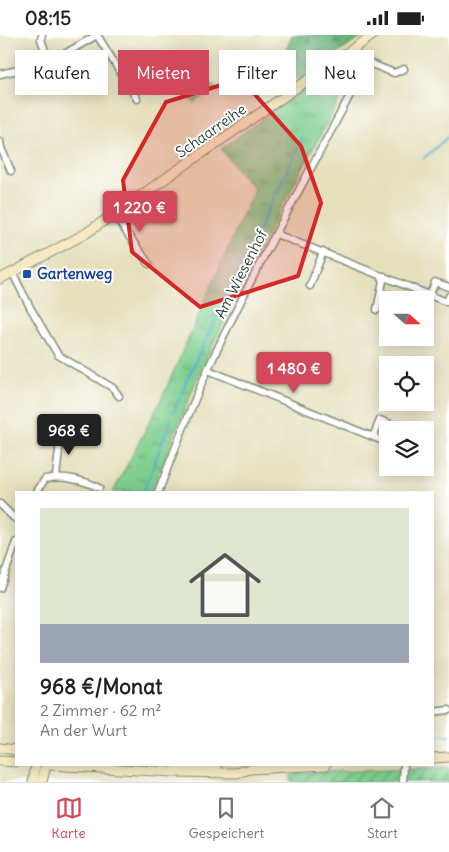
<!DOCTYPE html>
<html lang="de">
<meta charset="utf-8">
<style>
:root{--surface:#fff;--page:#f2f2f2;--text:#202124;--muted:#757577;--line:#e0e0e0;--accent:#d1495b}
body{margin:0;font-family:Delius,sans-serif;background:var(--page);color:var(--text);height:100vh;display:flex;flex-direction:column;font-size:19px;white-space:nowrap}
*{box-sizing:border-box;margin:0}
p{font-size:16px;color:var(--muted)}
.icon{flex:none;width:28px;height:28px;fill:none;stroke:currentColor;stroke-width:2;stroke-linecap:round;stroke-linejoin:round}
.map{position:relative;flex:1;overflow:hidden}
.drawer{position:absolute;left:15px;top:456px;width:419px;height:275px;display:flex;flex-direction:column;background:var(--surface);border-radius:0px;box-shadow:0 2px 12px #0003}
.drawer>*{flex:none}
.hud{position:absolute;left:15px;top:15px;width:420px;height:45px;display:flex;gap:10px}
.needle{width:32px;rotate:111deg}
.fabs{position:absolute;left:379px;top:256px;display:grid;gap:10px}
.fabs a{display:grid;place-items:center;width:55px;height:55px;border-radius:0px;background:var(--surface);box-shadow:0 2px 12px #0003;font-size:25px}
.price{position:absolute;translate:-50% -42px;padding:0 11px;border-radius:5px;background:var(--accent);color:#fff;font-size:16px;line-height:32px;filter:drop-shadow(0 1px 2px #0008)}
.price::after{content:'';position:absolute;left:50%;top:30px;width:15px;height:11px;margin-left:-8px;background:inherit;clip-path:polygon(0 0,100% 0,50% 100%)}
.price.on{background:#222;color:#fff}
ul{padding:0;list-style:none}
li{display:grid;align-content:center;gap:10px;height:265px;padding:0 25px}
li span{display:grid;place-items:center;height:155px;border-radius:0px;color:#555}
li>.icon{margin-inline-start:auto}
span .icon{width:90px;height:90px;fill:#fffc;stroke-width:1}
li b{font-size:21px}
.pill{padding:0 18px;border-radius:0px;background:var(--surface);box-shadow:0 2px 12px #0003;font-size:18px;line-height:45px}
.pill.on{background:var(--accent);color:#fff}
.status{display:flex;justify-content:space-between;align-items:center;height:35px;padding:0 25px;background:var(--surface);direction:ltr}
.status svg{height:14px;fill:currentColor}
.tabs{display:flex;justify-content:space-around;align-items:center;height:70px;border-top:1px solid var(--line);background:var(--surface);font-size:14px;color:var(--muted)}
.tabs a{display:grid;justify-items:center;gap:2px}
.tabs .on{color:var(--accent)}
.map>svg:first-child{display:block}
.grass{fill:url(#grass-tufts);stroke:#4f8660}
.forest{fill:url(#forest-firs);stroke:#437756}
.park{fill:url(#park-dots);stroke:#4f8660}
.garden{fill:url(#garden-furrows);stroke:#4f8660}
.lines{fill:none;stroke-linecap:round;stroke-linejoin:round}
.stream{stroke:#50aecf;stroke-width:2}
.street-casing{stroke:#828e78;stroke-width:9}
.secondary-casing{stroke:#828e78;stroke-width:11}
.street{stroke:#fff;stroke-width:6}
.secondary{stroke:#f6e9c3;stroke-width:9}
.marked{fill:#d62828;fill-opacity:0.2;stroke:#d62828;stroke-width:4;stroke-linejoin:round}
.transit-dot{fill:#1a4fb4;stroke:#fff;stroke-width:2}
.labels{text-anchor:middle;stroke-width:4;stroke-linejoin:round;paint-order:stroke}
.street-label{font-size:15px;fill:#1f3d34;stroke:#fff}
.transit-label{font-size:15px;font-weight:bold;fill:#164399;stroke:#fff;text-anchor:start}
</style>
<div class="status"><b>08:15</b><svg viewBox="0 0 49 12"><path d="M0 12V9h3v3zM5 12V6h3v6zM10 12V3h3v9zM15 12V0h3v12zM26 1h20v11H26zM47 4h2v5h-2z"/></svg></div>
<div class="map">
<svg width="449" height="747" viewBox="0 0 449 747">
<defs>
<pattern id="grass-tufts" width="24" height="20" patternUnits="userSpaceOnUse" patternTransform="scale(1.25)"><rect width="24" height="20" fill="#7fce8d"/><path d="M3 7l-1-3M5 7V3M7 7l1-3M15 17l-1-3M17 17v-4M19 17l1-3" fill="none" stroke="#67a874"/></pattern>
<pattern id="forest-firs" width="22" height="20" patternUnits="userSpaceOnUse" patternTransform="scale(1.25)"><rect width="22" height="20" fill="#67b178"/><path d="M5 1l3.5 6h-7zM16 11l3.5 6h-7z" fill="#549163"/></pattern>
<pattern id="park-dots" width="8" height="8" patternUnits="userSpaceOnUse" patternTransform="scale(1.25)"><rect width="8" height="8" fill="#7fce8d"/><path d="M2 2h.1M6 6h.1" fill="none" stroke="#67a874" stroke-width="1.8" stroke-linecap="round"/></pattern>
<pattern id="garden-furrows" width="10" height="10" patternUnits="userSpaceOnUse" patternTransform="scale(1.25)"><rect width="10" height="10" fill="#7fce8d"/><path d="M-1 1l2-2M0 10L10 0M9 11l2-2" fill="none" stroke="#67a874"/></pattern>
</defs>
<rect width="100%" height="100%" fill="#fff"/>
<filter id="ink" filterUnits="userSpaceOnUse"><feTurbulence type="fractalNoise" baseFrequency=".02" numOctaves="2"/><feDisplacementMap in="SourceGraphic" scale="10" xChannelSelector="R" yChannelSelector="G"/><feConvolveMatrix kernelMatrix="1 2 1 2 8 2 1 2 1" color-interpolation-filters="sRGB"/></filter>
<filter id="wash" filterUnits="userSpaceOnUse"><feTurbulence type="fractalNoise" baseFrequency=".0096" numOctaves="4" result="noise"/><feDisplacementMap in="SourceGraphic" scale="20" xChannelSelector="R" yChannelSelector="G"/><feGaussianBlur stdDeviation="1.12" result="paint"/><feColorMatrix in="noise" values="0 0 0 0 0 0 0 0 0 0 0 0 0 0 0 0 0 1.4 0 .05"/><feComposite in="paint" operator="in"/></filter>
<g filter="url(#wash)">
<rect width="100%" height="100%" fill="#e6e0bd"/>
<path class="grass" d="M343,31l5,6 1,10 -76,141 -72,146 -50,123h-38l48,-92 93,-211 -33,-40 114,-82z"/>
<path class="forest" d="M292,0h73l-67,45 -15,-22z"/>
<path class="park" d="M194,41l23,11 -23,16 -15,-19z"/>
<path class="garden" d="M449,733v14h-158v-9z"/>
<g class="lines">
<path class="stream" d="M424,123l25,-22
M174,377l14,-35 115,-240
M143,458l28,-74
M432,701h17"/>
</g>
</g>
<g filter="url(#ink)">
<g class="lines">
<g class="street-casing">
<path id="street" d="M42,0l-1,4 8,24
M97,0l40,64
M357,38l5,-2 7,-8 25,10 10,-4
M0,39l49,-11 48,-28
M0,106l1,7 10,23
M114,180l35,49
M276,199l171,68 2,-6
M12,237l19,37 27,46 55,33 6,8
M310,251l13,-34
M430,260l5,-13 14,5
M377,275l7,-34
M208,335l180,73
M373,402l7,-17 21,8 -1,2
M56,442l5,-45
M36,458l9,-14c16,-4 40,1 54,9
M158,458c16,-42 32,-84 50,-124 45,-98 99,-192 149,-287v-9l-11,-18
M0,469l13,13 3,2
M0,553l16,-46
M432,677l17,-2
M403,747l1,-17"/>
</g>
<g class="secondary-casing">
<path id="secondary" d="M0,244l85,-45 288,-199
M0,713l16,2
M432,723l17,-1
M0,726l16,1
M49,730l125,7 63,1 13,-4 76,-4
M176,730l41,2
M33,747l3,-17
M42,747l4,-17"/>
</g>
<use href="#street" class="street"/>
<use href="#secondary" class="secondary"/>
</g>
</g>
<path class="marked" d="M241,44l60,67 20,57 -23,73 -98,31 -68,-55 -9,-72 43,-78z"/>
<rect class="transit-dot" x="22" y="234" width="10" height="10" rx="2.5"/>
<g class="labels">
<g class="street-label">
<text transform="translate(211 96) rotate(-35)" y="5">Schaarreihe</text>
<text transform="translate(241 239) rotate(-63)" y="5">Am Wiesenhof</text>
</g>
<g class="transit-label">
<text x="37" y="244">Gartenweg</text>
</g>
</g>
</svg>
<div class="fabs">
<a><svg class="needle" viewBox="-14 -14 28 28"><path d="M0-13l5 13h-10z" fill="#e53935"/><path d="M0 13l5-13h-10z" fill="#757577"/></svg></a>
<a><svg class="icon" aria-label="locate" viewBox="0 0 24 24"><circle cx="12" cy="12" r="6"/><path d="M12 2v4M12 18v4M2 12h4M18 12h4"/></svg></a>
<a><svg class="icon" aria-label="layers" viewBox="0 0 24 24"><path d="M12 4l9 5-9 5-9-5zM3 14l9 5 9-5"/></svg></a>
</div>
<b class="price" style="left:140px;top:198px">1 220 €</b>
<b class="price" style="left:294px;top:359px">1 480 €</b>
<b class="price on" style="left:69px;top:421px">968 €</b>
<div class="hud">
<a class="pill">Kaufen</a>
<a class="pill on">Mieten</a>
<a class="pill">Filter</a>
<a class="pill">Neu</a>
</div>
<section class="drawer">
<ul>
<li><span style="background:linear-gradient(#dfe7d0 75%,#9aa5b1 0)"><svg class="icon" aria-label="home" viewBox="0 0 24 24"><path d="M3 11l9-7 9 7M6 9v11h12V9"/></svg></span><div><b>968 €/Monat</b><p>2 Zimmer · 62 m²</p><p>An der Wurt</p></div></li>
</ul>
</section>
</div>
<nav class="tabs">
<a class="on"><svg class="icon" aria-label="map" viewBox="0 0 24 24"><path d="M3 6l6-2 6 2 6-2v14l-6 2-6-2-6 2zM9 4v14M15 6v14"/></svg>Karte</a>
<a><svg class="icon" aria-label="saved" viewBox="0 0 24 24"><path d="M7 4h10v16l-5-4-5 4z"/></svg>Gespeichert</a>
<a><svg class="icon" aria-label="home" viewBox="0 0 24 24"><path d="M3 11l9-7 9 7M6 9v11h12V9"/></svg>Start</a>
</nav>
